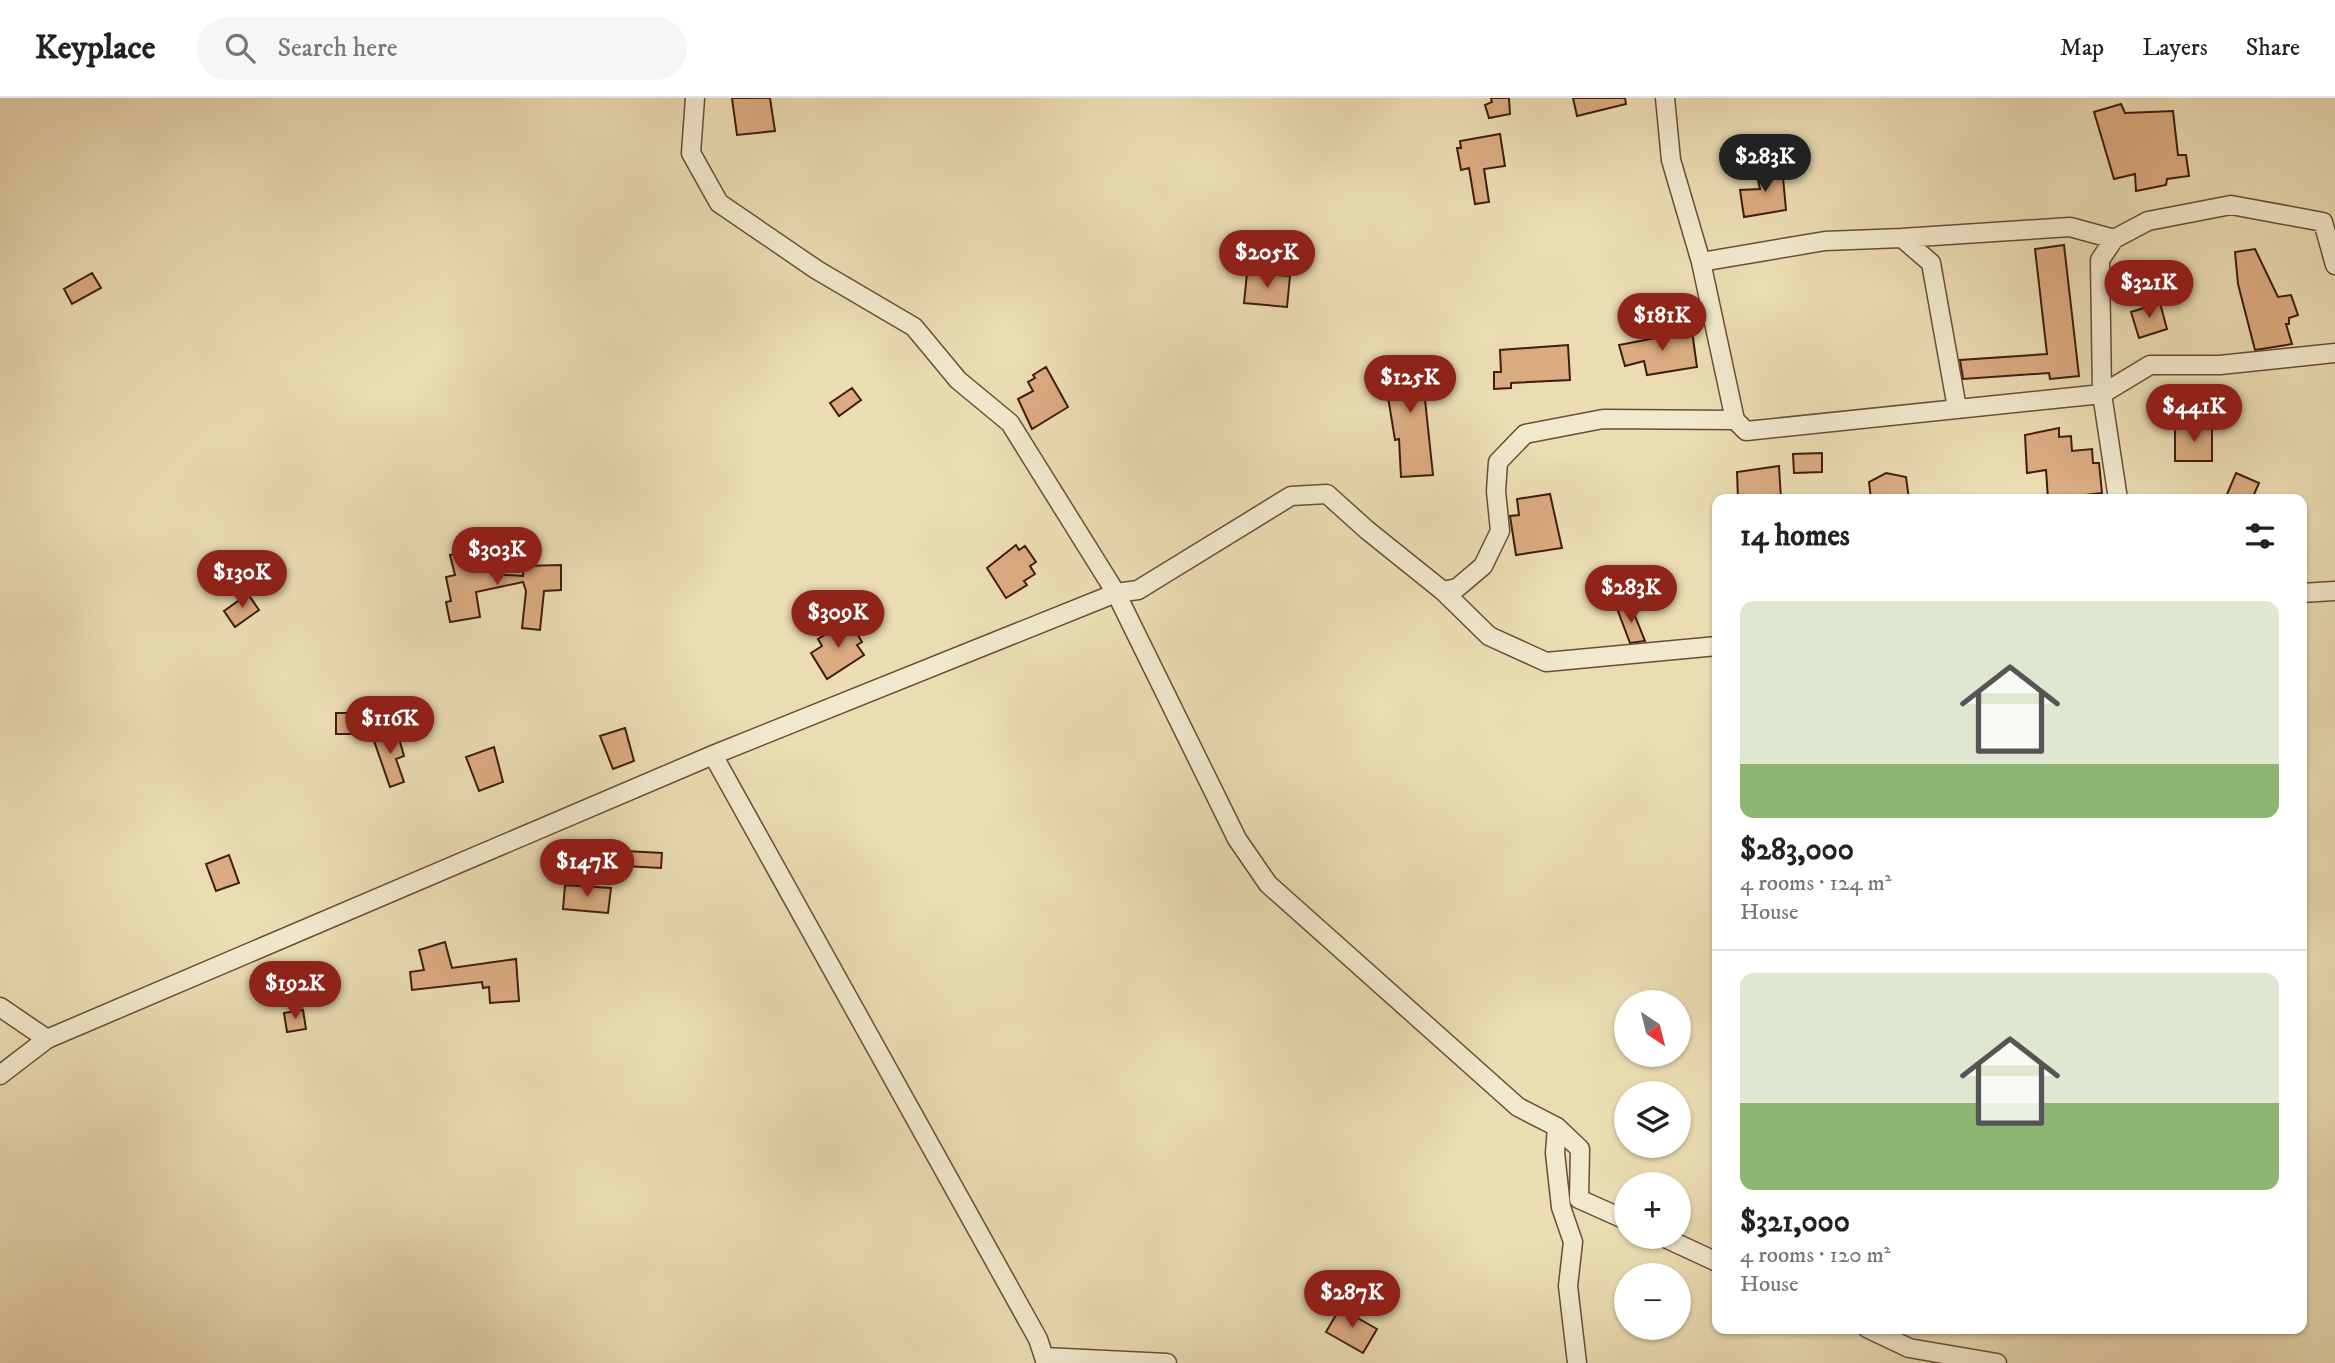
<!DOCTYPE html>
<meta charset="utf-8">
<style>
:root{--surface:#fff;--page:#f6f6f6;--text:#222;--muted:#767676;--line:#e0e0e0;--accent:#8f2418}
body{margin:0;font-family:"IM FELL DW Pica",serif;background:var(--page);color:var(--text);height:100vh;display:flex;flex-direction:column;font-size:26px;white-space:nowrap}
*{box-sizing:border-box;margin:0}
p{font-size:23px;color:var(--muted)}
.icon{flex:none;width:38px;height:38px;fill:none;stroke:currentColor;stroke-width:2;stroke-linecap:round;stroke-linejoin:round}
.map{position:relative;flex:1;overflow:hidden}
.panel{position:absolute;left:1712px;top:396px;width:595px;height:840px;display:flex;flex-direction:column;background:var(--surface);border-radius:14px;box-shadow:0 2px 5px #0004}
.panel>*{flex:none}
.needle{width:46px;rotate:145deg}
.fabs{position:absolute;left:1614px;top:892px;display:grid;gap:14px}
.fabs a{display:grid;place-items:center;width:77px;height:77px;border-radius:50%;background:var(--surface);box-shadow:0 2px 5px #0004;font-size:35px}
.price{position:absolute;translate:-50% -60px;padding:0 16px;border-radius:24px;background:var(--accent);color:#fff;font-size:23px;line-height:46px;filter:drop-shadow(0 2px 4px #0008)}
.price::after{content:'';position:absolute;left:50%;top:42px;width:21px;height:16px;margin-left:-10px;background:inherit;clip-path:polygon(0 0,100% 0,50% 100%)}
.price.active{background:#222;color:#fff}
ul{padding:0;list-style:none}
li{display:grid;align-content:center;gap:14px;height:371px;padding:0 28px}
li+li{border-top:2px solid var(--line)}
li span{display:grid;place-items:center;height:217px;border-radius:14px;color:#555}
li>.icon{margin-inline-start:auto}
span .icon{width:126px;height:126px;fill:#fffc;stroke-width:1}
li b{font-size:30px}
h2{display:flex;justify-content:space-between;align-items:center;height:84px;padding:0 28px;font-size:30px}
header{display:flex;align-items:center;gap:42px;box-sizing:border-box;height:98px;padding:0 35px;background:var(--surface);border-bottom:2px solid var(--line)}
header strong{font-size:33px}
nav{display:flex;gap:38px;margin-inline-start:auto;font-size:24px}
.search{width:490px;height:63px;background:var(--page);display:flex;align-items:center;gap:18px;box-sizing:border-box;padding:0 24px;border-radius:38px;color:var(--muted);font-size:26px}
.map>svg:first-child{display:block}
.building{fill:#dbab81;stroke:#3f1d0e;stroke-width:2}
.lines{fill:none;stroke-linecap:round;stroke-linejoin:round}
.minor-casing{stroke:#6a4d37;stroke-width:21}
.minor{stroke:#f2e8cd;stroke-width:18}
</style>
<header>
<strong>Keyplace</strong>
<div class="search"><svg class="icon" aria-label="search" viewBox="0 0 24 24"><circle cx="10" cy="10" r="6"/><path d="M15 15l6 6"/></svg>Search here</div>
<nav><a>Map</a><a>Layers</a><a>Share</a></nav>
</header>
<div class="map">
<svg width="2335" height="1265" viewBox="0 0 2335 1265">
<rect width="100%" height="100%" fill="#ebdcb2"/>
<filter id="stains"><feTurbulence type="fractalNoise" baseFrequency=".00286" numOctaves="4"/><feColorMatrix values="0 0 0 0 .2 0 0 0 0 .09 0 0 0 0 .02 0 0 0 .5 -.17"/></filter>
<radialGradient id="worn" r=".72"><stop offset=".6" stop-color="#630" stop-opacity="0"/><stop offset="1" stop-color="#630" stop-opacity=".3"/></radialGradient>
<path class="building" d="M732,0h38l5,33 -38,4z
M1491,0h18l1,16 -21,4 -4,-13 7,-3z
M1573,0h52l1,6 -49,12z
M2121,6l4,9 48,-2 5,44h8l3,21 -22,3 -1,6 -30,6 -1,-17 -21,5 -20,-67z
M1500,36l5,32 -21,3 5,33 -14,2 -6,-36 -8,2 -4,-22h4l-1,-7z
M1782,69l4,43 -42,7 -4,-27 20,-1 -4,-18z
M2064,147l15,131 -29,3 -1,-6 -86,6 -3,-19 87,-6 -12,-105z
M2255,151l23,48 13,-2 7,20 -9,3v6h-3l6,20 -37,6 -17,-66 -3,-32z
M92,175l9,15 -29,16 -8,-15z
M1247,175l43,3 -3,31 -43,-4z
M2160,205l7,26 -28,9 -8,-26z
M1692,233l5,36 -50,8 -3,-14 -19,5 -6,-21z
M1568,247l2,35 -59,3v5l-17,1v-17h7l-1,-22z
M1405,260h21v23h-3l10,94 -32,2 -2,-38 -4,1 -7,-43h-3l-2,-31 22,-1z
M1046,269l22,40 -36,22 -14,-30 15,-8 -5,-9 7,-4 -2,-3z
M852,290l9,12 -22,16 -9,-13z
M2175,329h37v34h-37z
M2059,330v9l12,-1 1,15 20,-2 1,14h6l3,30 -18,2 1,4h-37l-2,-29 -19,3 -2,-38z
M1822,355v19l-28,1 -1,-19z
M1779,368l2,33h-43l-1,-27z
M1886,375l20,4 3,22h-38l-2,-17z
M2236,375l23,10 -7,16h-27z
M1550,396l12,54 -46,7 -6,-39 9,-1 -2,-16z
M1016,447l3,5 6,-4 11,16 -6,4 5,8 -11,7 3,4 -21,13 -19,-30z
M470,452l8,7 6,-3 7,20 32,2v-10l38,-1v25l-17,1 -4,39 -18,-2 4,-37 -3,-9 -47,10 4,25 -30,5 -4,-20 5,-1 -5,-24 9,-2 -5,-20z
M248,496l11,16 -24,17 -11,-16z
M1631,508l14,35 -15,2 -12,-32z
M849,522l13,22 -5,3 7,10 -37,24 -16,-26 11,-7 -4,-7z
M336,615h29l-1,21h-28z
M625,630l9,33 -21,8 -13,-33z
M397,633l7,25 -8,3 8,23 -14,5 -17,-49z
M494,649l9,35 -24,9 -13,-34z
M625,753l37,2 -1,15 -37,-2z
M229,757l10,28 -23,8 -10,-27z
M565,787l46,3 -3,25 -45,-4z
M445,844l7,26 64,-9 3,42 -29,2 -1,-16 -6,1 -1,-6 -70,8 -2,-18 14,-2 -5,-20z
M303,912l3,19 -19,3 -3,-19z
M1340,1210l37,21 -14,24 -37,-21z"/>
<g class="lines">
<g class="minor-casing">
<path id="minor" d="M695,0l-4,55 28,50 98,67 97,57 44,53 52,43 106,170 121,246 31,45 250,223 39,20 23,22 -1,50 47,21
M1665,0l6,62 30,102 34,158
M1902,140l168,-11 44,12
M1701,164l124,-21 77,-3 29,25 26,145
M2118,401l-16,-105 -2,-134 14,-21 34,-18 83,-16 92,17 12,43
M1443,493l14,-3 26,-22 17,-35 -4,-40 2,-29 27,-28 78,-15 132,1 11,11 356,-37 48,-29h70l115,-12
M2301,495l34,-2
M713,657l325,584 8,24
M0,909l47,32 666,-284 403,-162 22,-3 153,-94 36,-2 40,36 76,61 46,45 57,26 171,-16
M0,977l47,-36
M1557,1029l-2,26 6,54 12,35 -5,44 9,77
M1663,1139l54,25
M1867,1230l42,20 88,15
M1044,1259l123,6"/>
</g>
<use href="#minor" class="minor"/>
</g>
<rect width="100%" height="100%" filter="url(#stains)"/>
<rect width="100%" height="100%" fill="url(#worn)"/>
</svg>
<div class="fabs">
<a><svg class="needle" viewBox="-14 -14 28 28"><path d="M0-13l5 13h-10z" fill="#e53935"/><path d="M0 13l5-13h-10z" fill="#767676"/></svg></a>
<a><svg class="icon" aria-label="layers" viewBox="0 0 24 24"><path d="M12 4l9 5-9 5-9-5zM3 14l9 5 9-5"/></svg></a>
<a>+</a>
<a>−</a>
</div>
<b class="price active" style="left:1765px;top:96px">$283K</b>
<b class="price" style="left:1267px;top:192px">$205K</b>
<b class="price" style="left:2149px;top:222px">$321K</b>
<b class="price" style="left:1662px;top:255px">$181K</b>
<b class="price" style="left:1410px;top:317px">$125K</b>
<b class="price" style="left:2194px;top:346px">$441K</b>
<b class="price" style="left:497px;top:489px">$303K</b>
<b class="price" style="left:242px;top:512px">$130K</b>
<b class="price" style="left:1631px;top:527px">$283K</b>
<b class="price" style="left:838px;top:552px">$309K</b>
<b class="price" style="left:390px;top:658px">$116K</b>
<b class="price" style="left:587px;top:801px">$147K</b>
<b class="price" style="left:295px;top:923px">$192K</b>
<b class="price" style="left:1352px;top:1232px">$287K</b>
<section class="panel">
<h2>14 homes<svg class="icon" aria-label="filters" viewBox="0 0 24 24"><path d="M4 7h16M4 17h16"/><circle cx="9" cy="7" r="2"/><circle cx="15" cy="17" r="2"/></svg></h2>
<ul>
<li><span style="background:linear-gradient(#dfe7d0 75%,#8fb573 0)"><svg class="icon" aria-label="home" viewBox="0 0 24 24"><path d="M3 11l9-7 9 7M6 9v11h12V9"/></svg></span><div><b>$283,000</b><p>4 rooms · 124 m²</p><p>House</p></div></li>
<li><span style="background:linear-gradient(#dfe7d0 60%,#8fb573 0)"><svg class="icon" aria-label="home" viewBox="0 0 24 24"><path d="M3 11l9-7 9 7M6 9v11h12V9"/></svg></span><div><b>$321,000</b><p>4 rooms · 120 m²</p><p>House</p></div></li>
</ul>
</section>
</div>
